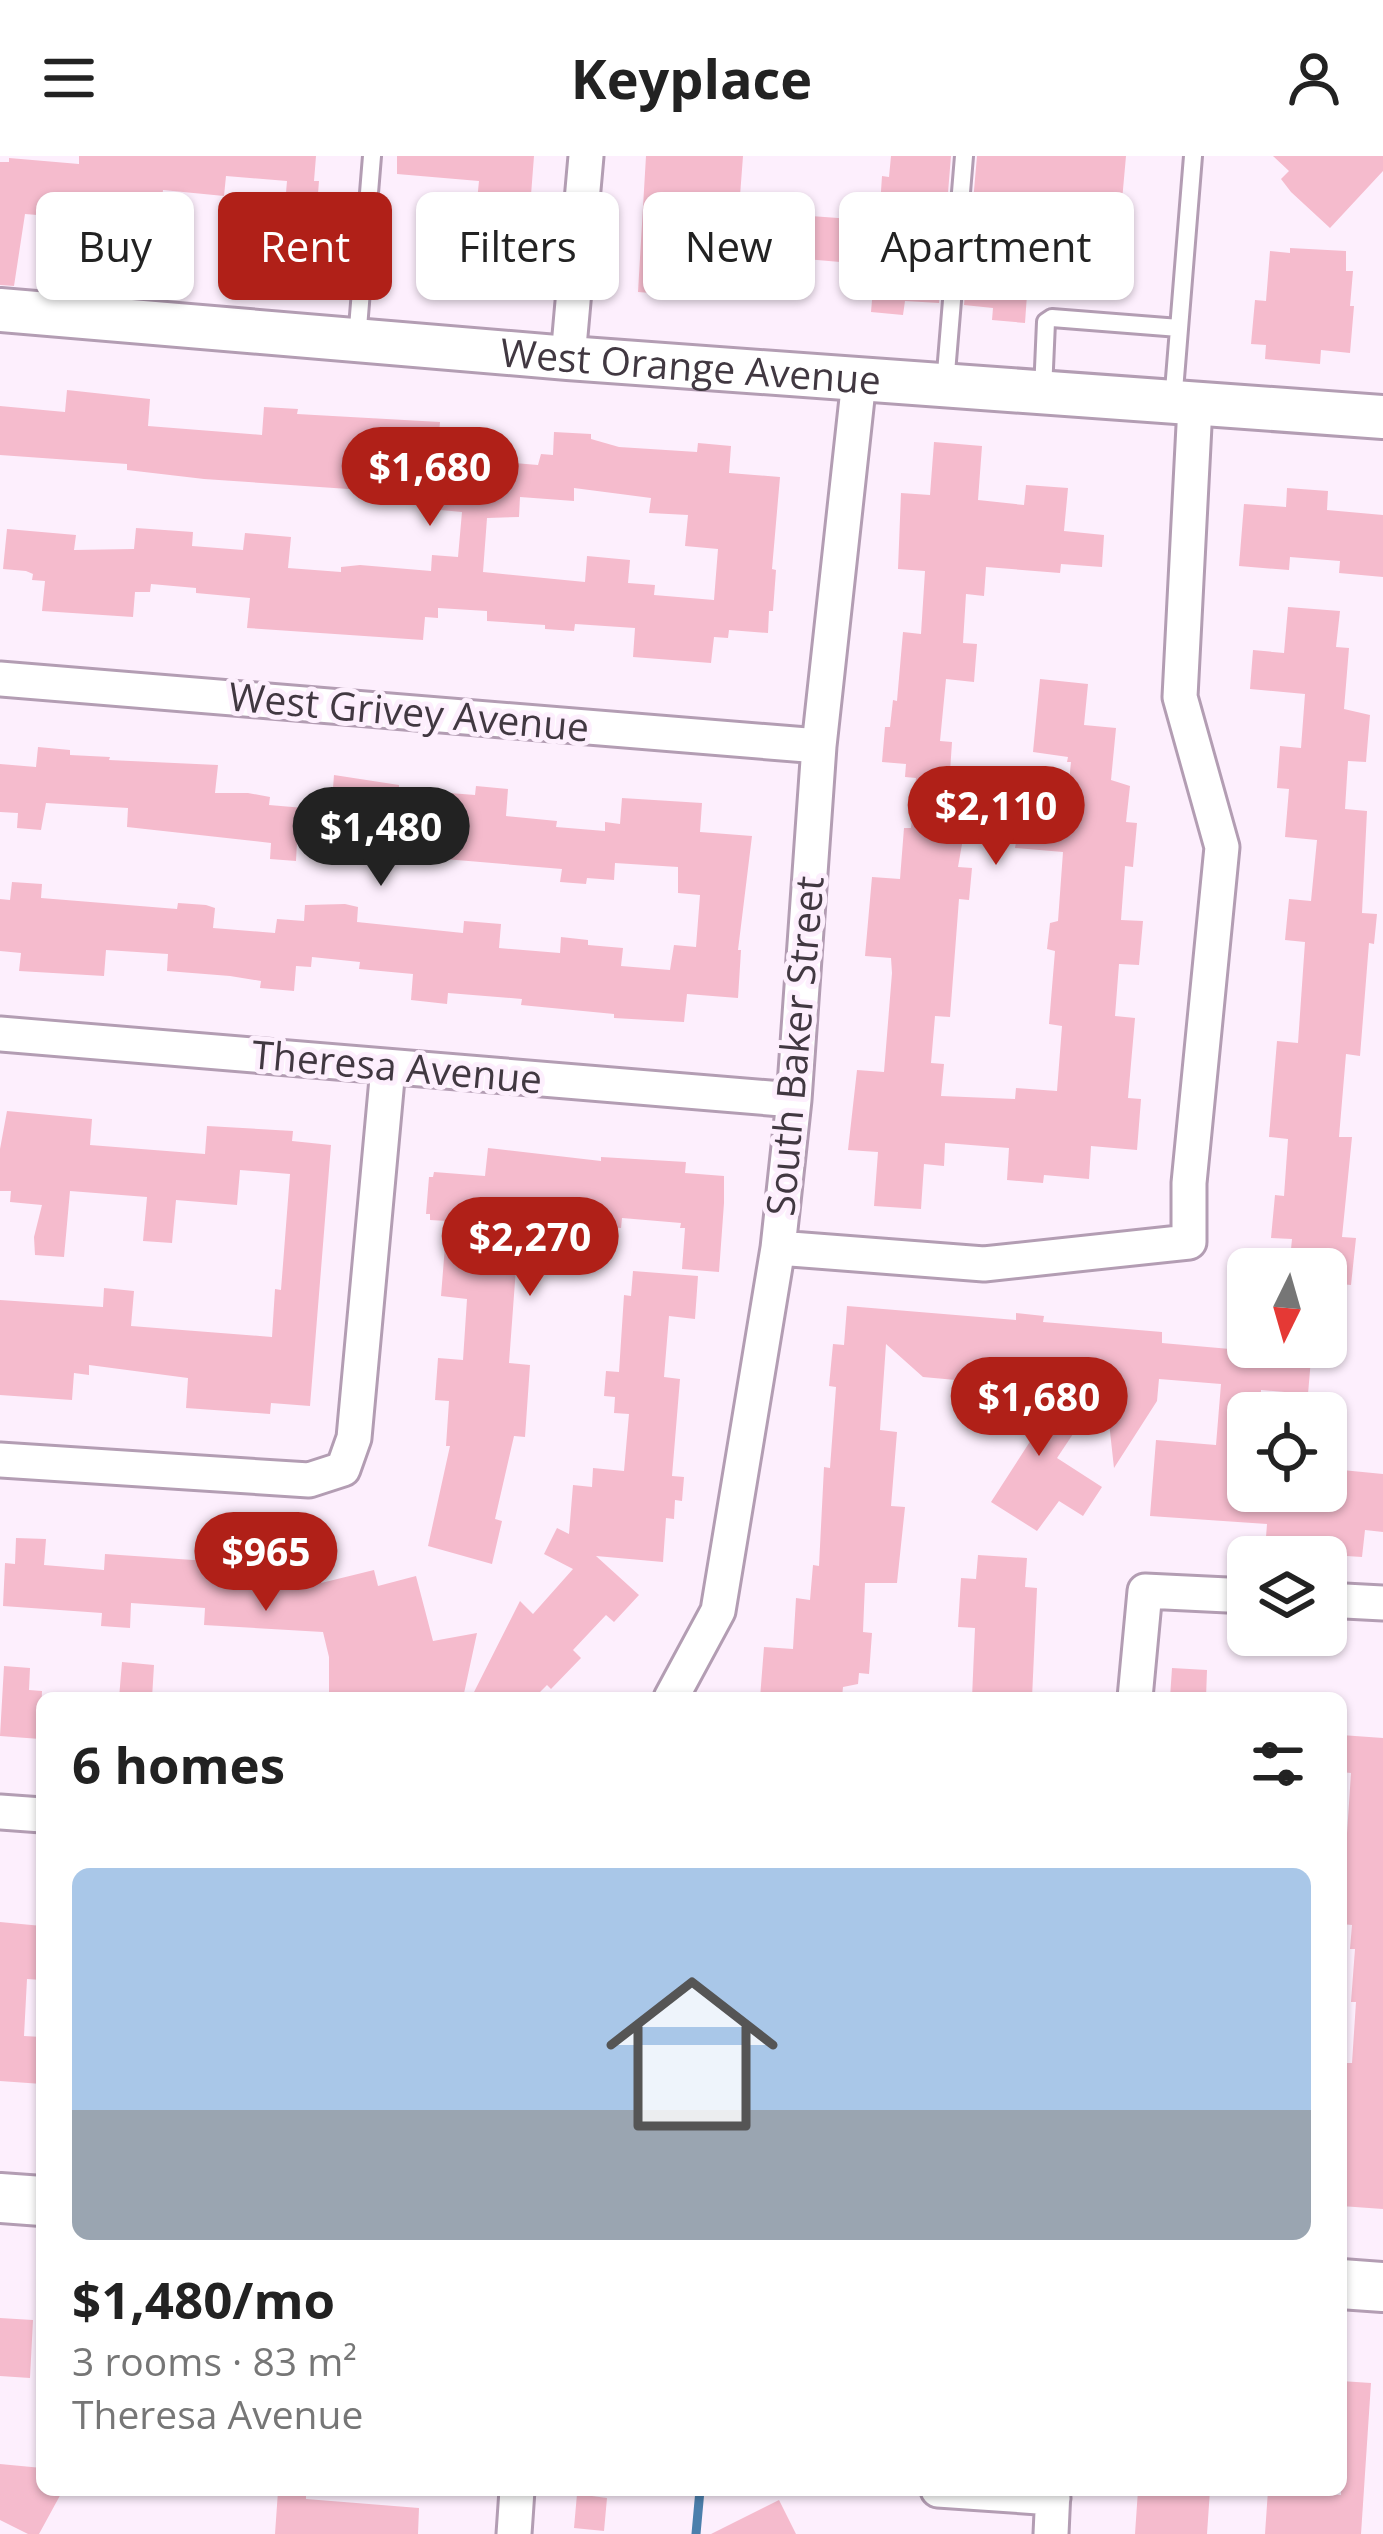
<!DOCTYPE html>
<meta charset="utf-8">
<style>
:root{--surface:#fff;--page:#f2f2f2;--text:#222;--muted:#767676;--accent:#b02018}
body{margin:0;font-family:"Open Sans",sans-serif;background:var(--page);color:var(--text);height:100vh;display:flex;flex-direction:column;font-size:45px;white-space:nowrap}
*{box-sizing:border-box;margin:0}
p{font-size:39px;color:var(--muted)}
.icon{flex:none;width:66px;height:66px;fill:none;stroke:currentColor;stroke-width:2;stroke-linecap:round;stroke-linejoin:round}
.map{position:relative;flex:1;overflow:hidden}
.details{position:absolute;left:36px;top:1536px;width:1311px;height:804px;display:flex;flex-direction:column;background:var(--surface);border-radius:18px;box-shadow:0 3px 9px #0004}
.details>*{flex:none}
.hud{position:absolute;left:36px;top:36px;width:1311px;height:108px;display:flex;gap:24px}
.needle{width:78px;rotate:185deg}
.buttons{position:absolute;left:1227px;top:1092px;display:grid;gap:24px}
.buttons a{display:grid;place-items:center;width:120px;height:120px;border-radius:18px;background:var(--surface);box-shadow:0 3px 9px #0004;font-size:60px}
.price{position:absolute;translate:-50% -102px;padding:0 27px;border-radius:42px;background:var(--accent);color:#fff;font-size:39px;line-height:78px;filter:drop-shadow(0 3px 6px #0008)}
.price::after{content:'';position:absolute;left:50%;top:72px;width:36px;height:27px;margin-left:-18px;background:inherit;clip-path:polygon(0 0,100% 0,50% 100%)}
.price.on{background:#222;color:#fff}
ul{padding:0;list-style:none}
li{display:grid;align-content:center;gap:24px;height:636px;padding:0 36px}
li span{display:grid;place-items:center;height:372px;border-radius:18px;color:#555}
li>.icon{margin-inline-start:auto}
span .icon{width:216px;height:216px;fill:#fffc;stroke-width:1}
li b{font-size:51px}
h2{display:flex;justify-content:space-between;align-items:center;height:144px;padding:0 36px;font-size:51px}
.chip{padding:0 42px;border-radius:18px;background:var(--surface);box-shadow:0 3px 9px #0004;font-size:42px;line-height:108px}
.chip.on{background:var(--accent);color:#fff}
header{display:flex;justify-content:space-between;align-items:center;height:156px;padding:0 36px;background:var(--surface);font-size:54px;font-weight:700}
.map>svg:first-child{display:block}
.lines{fill:none;stroke-linecap:round;stroke-linejoin:round}
.stream{stroke:#4c7fac;stroke-width:9}
.building{fill:#f5bbcd;fill-rule:evenodd}
.service-casing{stroke:#b39db3;stroke-width:22}
.minor-casing{stroke:#b39db3;stroke-width:39}
.tertiary-casing{stroke:#b39db3;stroke-width:48}
.secondary-casing{stroke:#b39db3;stroke-width:54}
.service{stroke:#fff;stroke-width:16}
.minor{stroke:#fff;stroke-width:33}
.tertiary{stroke:#fff;stroke-width:42}
.secondary{stroke:#fff;stroke-width:48}
.labels{text-anchor:middle;stroke-width:10;stroke-linejoin:round;paint-order:stroke}
.street-label{font-size:39px;fill:#413841;stroke:#fdeffd}
</style>
<header><svg class="icon" aria-label="menu" viewBox="0 0 24 24"><path d="M4 6h16M4 12h16M4 18h16"/></svg>Keyplace<svg class="icon" aria-label="person" viewBox="0 0 24 24"><circle cx="12" cy="8" r="4"/><path d="M4 21q1-7 8-7t8 7"/></svg></header>
<div class="map">
<svg width="1383" height="2378" viewBox="0 0 1383 2378">
<rect width="100%" height="100%" fill="#fdeffd"/>
<g class="lines">
<path class="stream" d="M696,2378l4,-44"/>
</g>
<path class="building" d="M79,0h237l-2,25h5l-4,50 -32,-3 4,-47 -61,-5 -2,20 -61,-6 -6,62 -71,-11 1,-22 -62,-5 -11,72 -14,-1v-123h9v-4l70,6z
M397,0h137l-3,39 16,2 -7,65 -15,-1 -1,6 -43,-5 3,-30 -10,-1 5,-50 -82,-7z
M646,0h97l-3,40 58,5 -1,14 82,6 3,-45 7,1 2,-21h60l-12,147 -34,-2 -2,14 -32,-3 4,-47 -140,-12 -8,46 -89,-7z
M977,0h149l-8,89 -87,-7 -6,85 -33,-3 1,-12 -29,-3z
M1273,0h110v15l-53,57 -39,-36 -10,-13 8,-8z
M1290,92l56,3v20h7l-3,35h4l-4,47 -29,-3 -1,14 -55,-5 1,-14 -15,-1 4,-44 11,1 4,-50 20,2z
M67,234l83,9 -2,27 114,9 2,-28 34,2 -1,5 143,8 -2,26 54,4 -1,9 47,4 3,-11 12,1 1,-23 37,2v5l28,8 78,5 1,-9 33,3 -2,27 51,4 -8,92 4,1 -3,41h-4l-1,22 -39,-3 -1,8 -14,-1 -3,26 -78,-6 2,-29 -60,-4 -1,7 -29,-2v-4l-58,-4v-10l-49,-3v10l-13,-1 -2,23 -176,-12 3,-30 -54,-5v-5l-45,-4 -1,8h-15l-2,25 -91,-6 3,-30 -13,-1 1,-6 -7,-3 -23,-2 4,-40 69,6 -2,15 60,-1 2,-21 57,4 -1,14 51,4 2,-17 46,4 -3,31 53,4v-5l19,-2 71,6 1,-16 26,2 4,-45 -43,-4 2,-14 -217,-15 -77,-9v-6l-127,-9v-49l65,6zM574,332l77,10 -2,15 39,2 -3,31 33,3 -4,51 -60,-5 1,-10 -27,-2 2,-23 -43,-4 -2,26 -102,-10 4,-54 32,-1 1,-20 54,4z
M934,286l48,4 -4,54 46,5 2,-20 42,3 -4,43 40,4 -2,32 -41,-3 -1,9 -74,-6 -2,29 -18,-2 -3,49 14,1 -3,38 -28,-3 -6,62 12,1 -2,30 17,1 -3,25h4v12l-10,57 14,1 -3,32 -10,-1 -9,118 -15,-1 -4,47 13,1 -3,32 74,3 1,-11 41,3 5,-65 -13,-2 6,-73 -8,-2 3,-26 8,-2 5,-69 -48,-4 7,-40 44,4 5,-50h-4l1,-5 -35,-5 7,-73 48,5 -4,41 32,3 -5,52 19,6 -4,36 11,1 -4,44 -8,-1 -4,54 22,1 -4,44 -20,-1 -4,52 20,2 -7,80 13,1 -4,51 -46,-4 -2,33 -45,-4 -1,8 -36,-3 2,-32 -64,-5 -1,23 -20,-2 -3,45 -47,-3 4,-54 -30,-2 9,-80 27,2 8,-99 -1,-15 -26,-2 7,-79 28,2 4,-51h7l5,-50 -11,-1 1,-13 -24,-2 3,-35h5l3,-27 4,1 6,-69 18,2 4,-63 -27,-2 3,-76 29,2z
M1287,332l41,3 -1,19 56,5v62l-44,-4 1,-12 -50,-4 -1,13 -50,-4 5,-62 42,3z
M1288,451l52,4 -4,36 13,1 -5,61 26,6 -4,47 -18,-1 -3,48 22,2 -5,102 15,1 -3,30 -5,-1 -9,113 -14,-2 -7,83h13l-10,100 14,1 -5,47 -25,-2v-14h-37l3,-30 -21,-1 4,-43 9,1 4,-57 -19,-2 8,-96 21,2 7,-101 -20,-2 4,-41 22,2 6,-61 -32,-3 4,-48 -12,-1 3,-42 21,2 4,-54 -55,-5 3,-39 31,3z
M38,591l32,3v5l40,2 -1,3 109,5 -3,28h33l22,4 -1,8 47,4 1,-9 15,1 2,-26 65,10v4l76,6 1,-9 32,3 -2,27 51,5 -1,6 49,4v-9l15,2 2,-26 80,5 -2,29 52,4 -14,114h3l-3,48 -51,-4 -3,28 -70,-4v-4l-93,-9 1,-6 -74,-6 -1,11 -36,-4 2,-26 -54,-5 1,-7 -48,-5 -1,10 -15,-1 -2,25 -34,-3 1,-7 -31,-5 -63,-5 1,-17 -62,-4 -2,26 -85,-5 2,-18 -21,-2v-52l10,1 2,-18 30,2 -1,14 136,11 1,-6 28,2 9,3 -2,20 62,5 2,-14 27,2 1,-16 40,-1 13,3 -1,15 106,11 1,-12 37,3 -2,24 61,5 1,-16 27,3v5l35,3 -2,18 49,4 4,-25 22,2 4,-52 -22,-2v-26l-63,-4 -1,17 -27,-2 -1,6 -26,-2 2,-13 -141,-12 2,-16 -71,-6 -1,12 -54,-5 -1,19 -26,-2 1,-16 -144,-16 1,-19 -82,-5 -5,27 -24,-2 1,-15 -18,-1v-48l36,3z
M7,955l85,8 -2,26 115,9 2,-28 86,5 -1,10 39,4 -21,261 -39,-3 -1,11 -84,-6 2,-30 -99,-13v10l-15,-2 -2,27 -72,-5v-95l103,7 1,-19 30,3 -3,35 141,11 3,-48 6,1 9,-116 -50,-4 -3,35 -61,-5 -4,43 -29,-2 4,-44 -77,-6 -6,66 -29,-2 -1,-18 8,-32 -32,-3 1,-11h-11v-42z
M488,992l113,13v-4l85,5 -1,11 39,3v27l-5,69 -37,-3 3,-41h-5l1,-5 -59,-5 -1,10 -56,-5v7l-43,-6 -3,3 -10,136 21,2 -5,72 -11,-1 -19,83 7,2 -10,43 -64,-18 22,-100h-4l3,-45 -14,-1 3,-42 25,2 4,-61 -26,-3 6,-75 -17,-1v-6h-4l3,-37h4l1,-5 51,4z
M633,1115l65,5 -3,43 -26,-3 -5,61 16,2 -8,97 12,1 -2,24 -7,-1 -1,19 -8,-1 -3,44 -67,-6 43,39 -25,27 -8,-7 -33,35 8,8 -30,31 -4,-4 -13,13h-63l49,-97 13,13 40,-45 -29,-15 13,-26 12,6 4,-49 19,2 1,-19 31,3 5,-57 -15,-1 1,-16 -11,-1 2,-25 13,1 5,-77 7,1z
M847,1150l169,14v-7l28,3 -1,6 119,10v11l68,6 82,-2 -4,47 -47,-4 -1,21 -12,-1v81h92l2,-21 41,4v58l-18,-2 -3,27 -62,-4 -35,-3 2,-26 -117,-8 6,-76 60,5 5,-61 -62,-5 -2,22 -43,67 -9,-82 -48,72 45,29 -19,29 -24,-15 -22,30 -46,-29 82,-127 -62,-5 -1,15 -87,-8 -37,-33 -6,86 17,2 -6,74 14,1 -8,76h-32l-2,49 9,1 -3,41 -10,-1 -1,11 -15,3 -1,11h-82l4,-51 29,2 3,-51 14,2 3,-35 6,1 5,-99 6,1 6,-81 -7,-1 4,-42 11,1z
M16,1382l30,1 -2,26 60,5 1,-16 103,7 1,-11 33,2 -2,28 77,4 57,-14 4,16 38,-10 17,65 44,-8 -14,65h-134v-41l-6,-25 -119,-7 1,-17 -74,-5 -1,25 -29,-2 1,-13 -99,-7 2,-43 10,1z
M978,1399l49,3 -2,29 12,1 -5,110h-60l3,-70 -17,-1 3,-49 15,1z
M122,1506l32,3 -2,33h-33z
M4,1510l26,2 -1,22 13,1 -2,48 -40,-3z
M1172,1512l35,2 -1,28h-36z
M1341,1579l42,3v471l-42,-3 6,-90 -6,-1v-52h11l4,-61h-5l4,-53h-5l2,-24 -11,-1 10,-151 -10,-1z
M0,1766l42,4v54l-15,-1 -3,57 18,1v47l-42,-3z
M0,2162l33,2 -3,58 -30,-2z
M1341,2225l30,2 -10,151h-96l3,-44 73,5z
M0,2308l42,4v22h21l-24,44h-11l-28,-14z
M1138,2334h72l-3,44h-72z
M278,2335l28,2v6l113,9 -1,26h-143z
M577,2338l30,4 -3,33 -30,-3z
M779,2344l17,34h-85z"/>
<g class="lines">
<g class="service-casing">
<path id="service" d="M357,184l15,-184
M945,229l19,-229
M1043,235l3,-69 6,-4 127,10
M1173,247l20,-247"/>
</g>
<g class="minor-casing">
<path id="minor" d="M568,202l18,-202
M0,523l819,67
M0,878l794,66
M778,1092l206,16 205,-22v-59l33,-336 -42,-150 15,-291
M0,1304l309,20 34,-11 11,-31 34,-370
M1326,1444l57,3
M671,1542l47,-87 60,-363 16,-148 25,-354 40,-366
M1135,1542l10,-107 103,5
M0,1656l42,3
M938,2334l115,8
M514,2378l3,-44
M1051,2378l2,-44"/>
</g>
<g class="tertiary-casing">
<g id="tertiary">
<path id="s1" d="M0,154l568,48 815,59"/>
</g>
</g>
<g class="secondary-casing">
<path id="secondary" d="M0,2042l42,3
M1341,2128l42,3"/>
</g>
<use href="#service" class="service"/>
<use href="#minor" class="minor"/>
<use href="#tertiary" class="tertiary"/>
<use href="#secondary" class="secondary"/>
</g>
<g class="labels">
<g class="street-label">
<text dy="14" stroke="none"><textPath href="#s1" startOffset="693">West Orange Avenue</textPath></text>
<text transform="translate(409 556) rotate(5)" y="14">West Grivey Avenue</text>
<text transform="translate(795 890) rotate(-85)" y="14">South Baker Street</text>
<text transform="translate(397 911) rotate(5)" y="14">Theresa Avenue</text>
</g>
</g>
</svg>
<div class="buttons">
<a><svg class="needle" viewBox="-14 -14 28 28"><path d="M0-13l5 13h-10z" fill="#e53935"/><path d="M0 13l5-13h-10z" fill="#767676"/></svg></a>
<a><svg class="icon" aria-label="locate" viewBox="0 0 24 24"><circle cx="12" cy="12" r="6"/><path d="M12 2v4M12 18v4M2 12h4M18 12h4"/></svg></a>
<a><svg class="icon" aria-label="layers" viewBox="0 0 24 24"><path d="M12 4l9 5-9 5-9-5zM3 14l9 5 9-5"/></svg></a>
</div>
<b class="price" style="left:430px;top:373px">$1,680</b>
<b class="price" style="left:996px;top:712px">$2,110</b>
<b class="price on" style="left:381px;top:733px">$1,480</b>
<b class="price" style="left:530px;top:1143px">$2,270</b>
<b class="price" style="left:1039px;top:1303px">$1,680</b>
<b class="price" style="left:266px;top:1458px">$965</b>
<div class="hud">
<a class="chip">Buy</a>
<a class="chip on">Rent</a>
<a class="chip">Filters</a>
<a class="chip">New</a>
<a class="chip">Apartment</a>
</div>
<section class="details">
<h2>6 homes<svg class="icon" aria-label="filters" viewBox="0 0 24 24"><path d="M4 7h16M4 17h16"/><circle cx="9" cy="7" r="2"/><circle cx="15" cy="17" r="2"/></svg></h2>
<ul>
<li><span style="background:linear-gradient(#a9c7e8 65%,#9aa5b1 0)"><svg class="icon" aria-label="home" viewBox="0 0 24 24"><path d="M3 11l9-7 9 7M6 9v11h12V9"/></svg></span><div><b>$1,480/mo</b><p>3 rooms · 83 m²</p><p>Theresa Avenue</p></div></li>
</ul>
</section>
</div>
